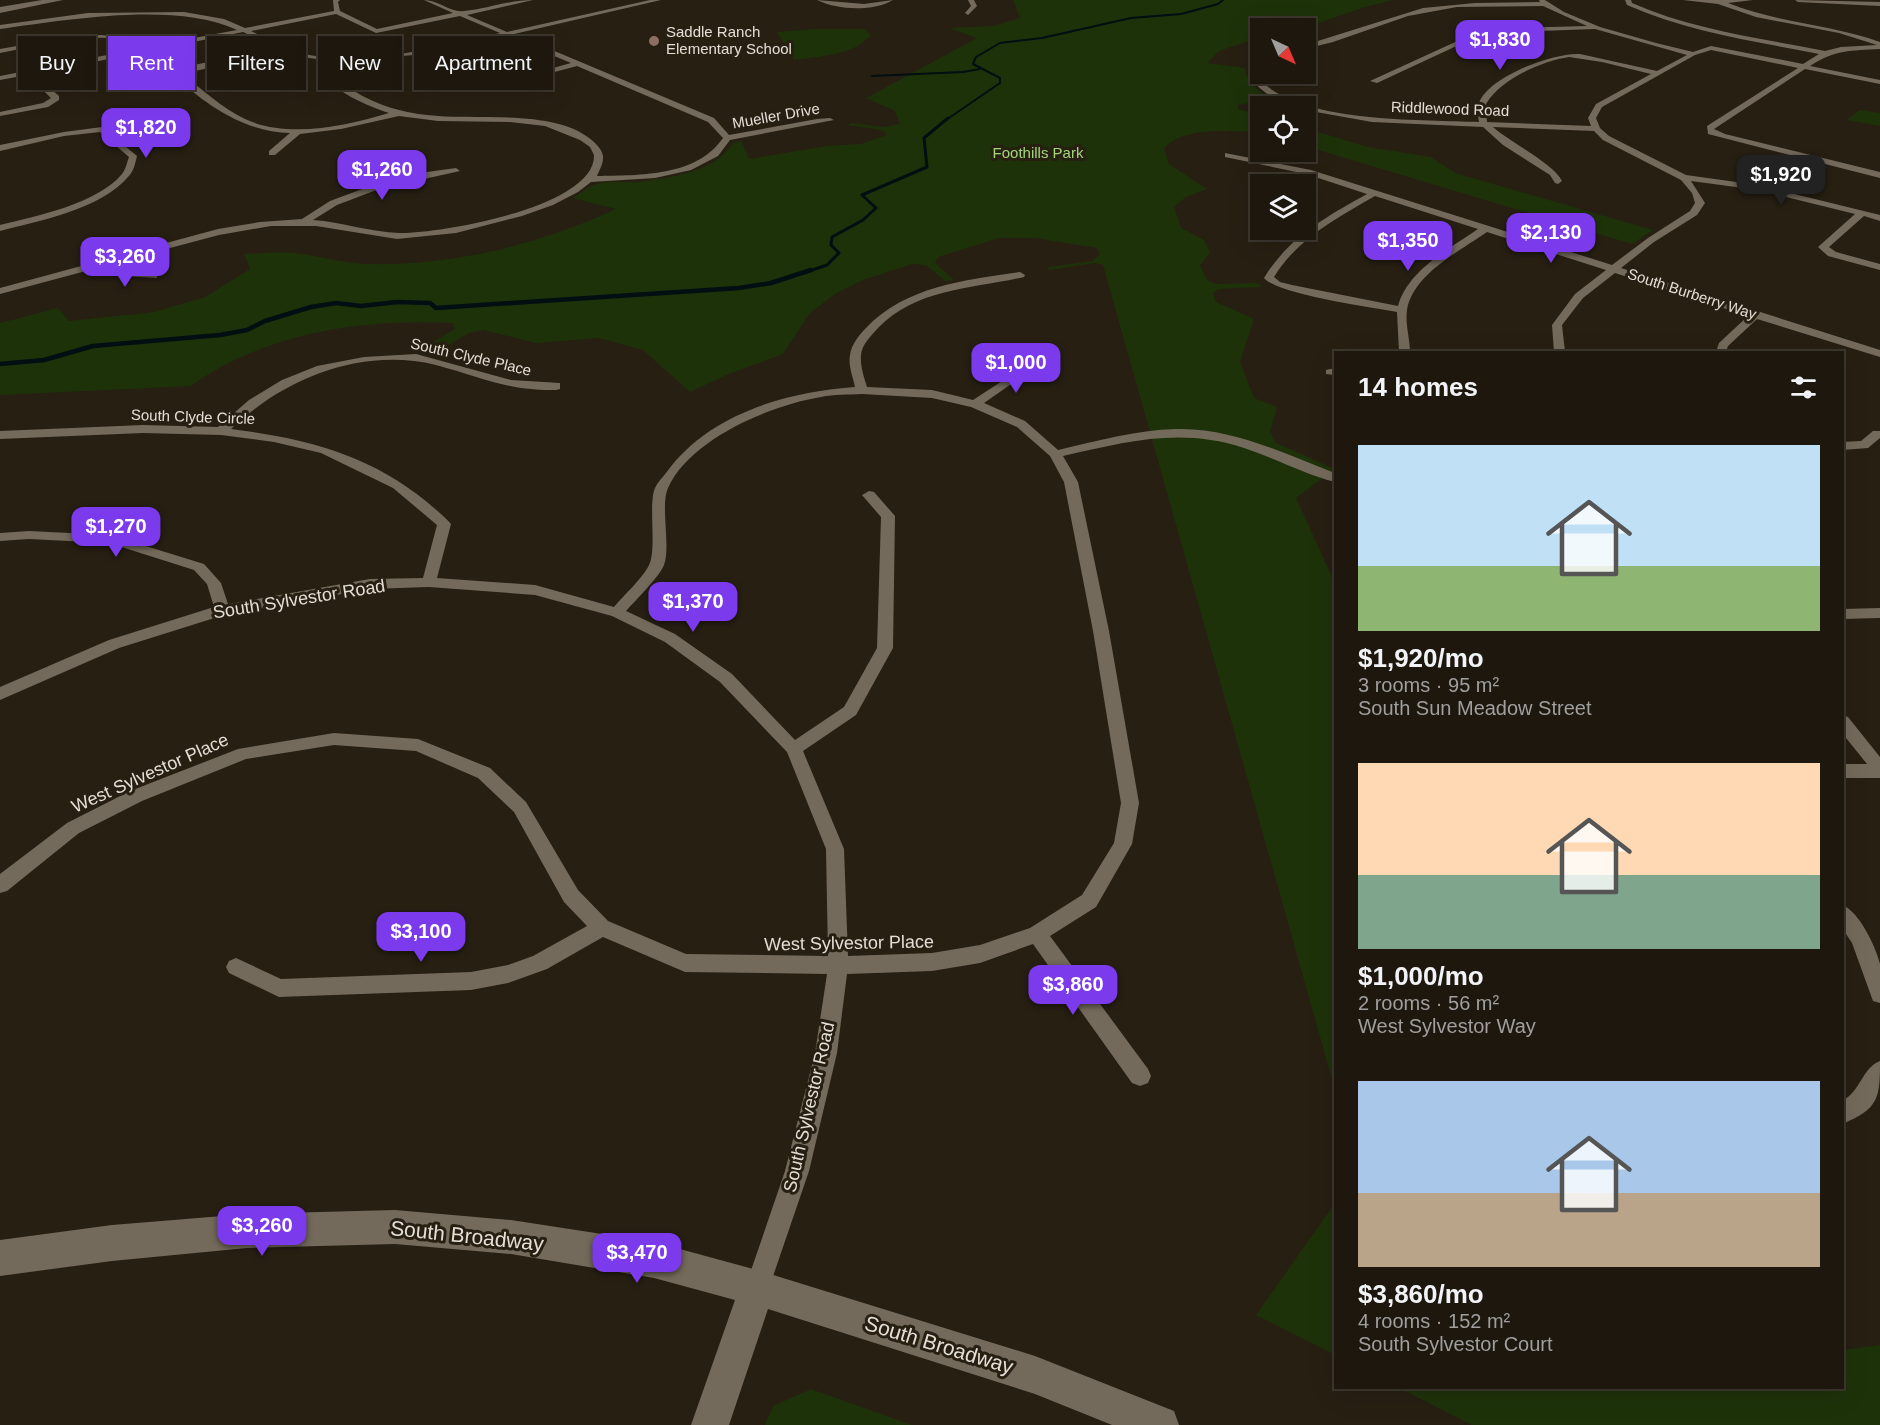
<!DOCTYPE html>
<meta charset="utf-8">
<style>
:root{--surface:#1d170e;--page:#252017;--text:#f1f3f6;--muted:#a09f9e;--line:#3b362e;--accent:#7c3aed}
body{margin:0;font-family:Arial,sans-serif;background:var(--page);color:var(--text);height:100vh;display:flex;flex-direction:column;font-size:22px;white-space:nowrap}
*{box-sizing:border-box;margin:0}
p{font-size:20px;color:var(--muted)}
.icon{flex:none;width:33px;height:33px;fill:none;stroke:currentColor;stroke-width:2;stroke-linecap:round;stroke-linejoin:round}
.map{position:relative;flex:1;overflow:hidden}
.details{position:absolute;left:1334px;top:351px;width:510px;height:1038px;display:flex;flex-direction:column;background:var(--surface);border-radius:0px;box-shadow:0 6px 24px #0002,0 0 0 2px var(--line)}
.details>*{flex:none}
.hud{position:absolute;left:18px;top:36px;width:570px;height:54px;display:flex;gap:12px}
.needle{width:39px;rotate:136deg}
.controls{position:absolute;left:1250px;top:18px;display:grid;gap:12px}
.controls a{display:grid;place-items:center;width:66px;height:66px;border-radius:0px;background:var(--surface);box-shadow:0 6px 24px #0002,0 0 0 2px var(--line);font-size:30px}
.price{position:absolute;translate:-50% -51px;padding:0 14px;border-radius:12px;background:var(--accent);color:#fff;font-size:20px;line-height:39px;filter:drop-shadow(0 2px 3px #0008)}
.price::after{content:'';position:absolute;left:50%;top:36px;width:18px;height:14px;margin-left:-9px;background:inherit;clip-path:polygon(0 0,100% 0,50% 100%)}
.price.selected{background:#222;color:#fff}
ul{padding:0;list-style:none}
li{display:grid;align-content:center;gap:12px;height:318px;padding:0 24px}
li span{display:grid;place-items:center;height:186px;border-radius:0px;color:#555}
li>.icon{margin-inline-start:auto}
span .icon{width:108px;height:108px;fill:#fffc;stroke-width:1}
li b{font-size:26px}
h2{display:flex;justify-content:space-between;align-items:center;height:72px;padding:0 24px;font-size:26px}
.tag{padding:0 21px;border-radius:0px;background:var(--surface);box-shadow:0 6px 24px #0002,0 0 0 2px var(--line);font-size:21px;line-height:54px}
.tag.selected{background:var(--accent);color:#fff}
.map>svg:first-child{display:block}
.green{fill:#1e320a}
.lines{fill:none;stroke-linecap:round;stroke-linejoin:round}
.stream-far2{stroke:#020e11;stroke-width:2}
.stream-far1{stroke:#020e11;stroke-width:3}
.stream{stroke:#020e11;stroke-width:4.5}
.street{fill:#746a5b;fill-rule:evenodd}
.secondary{fill:#746a5b;fill-rule:evenodd}
.education-dot{fill:#8d6e63;stroke:#271f12;stroke-width:2}
.labels{text-anchor:middle;stroke-width:6;stroke-linejoin:round;paint-order:stroke}
.far-poi-label{font-size:15px;fill:#e4ded6;stroke:#271f12;text-anchor:start}
.far-street-label{font-size:15px;fill:#e4ded6;stroke:#271f12}
.far-park-label{font-size:15px;fill:#a3d678;stroke:#271f12}
.street-label{font-size:18px;fill:#e4ded6;stroke:#271f12}
.near-street-label{font-size:21px;fill:#e4ded6;stroke:#271f12}
</style>
<div class="map">
<svg width="1880" height="1425" viewBox="0 0 1880 1425">
<rect width="100%" height="100%" fill="#271f12"/>
<path class="green" d="M1013,0h380l-28,7 -61,21h-44v10l-30,9 -12,5 -11,11 38,5c2,16 13,22 25,31l-32,6v4l22,6v17c-29,0 -73,-7 -96,16l5,16 38,25 -21,8 -12,10 7,21 23,12 6,13 -10,12 7,15 9,4 42,-1 4,4 -44,2 -5,4 3,9 38,17 -14,43 14,36 23,9 -7,25 6,11 59,26 -39,29 39,85v507l-232,-825 -8,-2 -46,7 -1,-3 44,-6 8,-7 -3,-6 -62,-10h-36l-61,19 -3,6 19,17 -9,1 -19,-16 -14,-1 -49,16 -28,14 -25,19 -27,41 -52,19 -41,19 -47,-42 -44,-12 -63,5 -52,-13 -15,3 -34,20 -14,-3 34,-21 -2,-6c-91,-4 -186,9 -262,63l-191,9v-72l58,-15 11,13 85,-9 51,-15 45,-28 -6,-15c16,0 34,-3 50,-1 25,3 48,10 73,11 86,2 170,-19 249,-55l-43,-11c7,-4 16,-12 24,-14 13,-4 28,-1 41,-2 31,-4 78,-10 95,-39l8,-2 8,18 78,-13 34,-2 26,-9 -5,-5 -35,-5 4,-2 34,4 15,-3 -5,-13 -29,-13 111,-60 -28,-10 45,-2 26,-8z
M816,29h48l7,6c-18,21 -51,21 -77,25l-17,-28z
M1859,110l21,3v13l-33,-6z
M1305,128l63,19 63,10 24,16 198,57 -21,14 -327,-98z
M1335,1203v152l-79,-40z
M1880,1345v80h-408l-73,-37h443v-38z
M811,1389l101,36h-147l8,-19z"/>
<g class="lines">
<path class="stream-far2" d="M872,76l91,-4 17,-3
M946,120l54,-37v-5l-27,-14 3,-7 24,-14 42,-5 89,-20 50,-4 37,-10 5,-4"/>
<path class="stream-far1" d="M806,272l21,-7 12,-12 -8,-8 1,-8 31,-17 13,-12 -14,-13 65,-28 -3,-29 24,-20"/>
<path class="stream" d="M0,364l44,-4 49,-14 127,-11 27,-5 18,-9 46,-14 25,-4 25,3 36,-4 33,1 6,5 303,-20 32,-5 40,-13"/>
<path class="street" d="M333,0h7l-2,2 2,9 37,18 76,-16 -29,-13c14,0 27,13 40,11 23,-2 45,-11 69,-11l-66,15 40,17 143,-32h11l-147,34 200,84 15,17 88,-16 13,-1 4,2 -104,20 -12,16 -27,14 -36,8 -64,4 -13,10 -25,13 -31,11 -66,17 -59,6 -81,-13h-45l-52,9 -98,26 11,10 25,3v4l-32,-2 -13,-12 -112,30v-6l218,-59 42,-7 42,-3 28,-18 43,-16 47,-12 36,-5 4,3 -81,18 -42,16 -24,15c29,2 57,12 86,13 40,1 197,-26 195,-78l-4,-8 -10,-7 -35,-14 -35,-4 -72,-1 -39,-5 -58,13 -41,5 -25,21h-6v-4l21,-18c-45,-1 -85,-28 -117,-59l6,-6 98,-20 -34,-16 -209,42 25,22v4l-11,7 -48,9v-4l43,-9 8,-5 -24,-23 -27,5v-4l148,-29c-44,-20 -103,-3 -148,6v-4l57,-10 44,-4 38,4 17,6 81,-15c-61,-29 -171,-10 -237,-1v-4l88,-12 96,-1 40,7 21,9 89,-17zM336,14l40,19 84,-17 40,17c-59,13 -144,37 -202,19 -16,-5 -32,-14 -47,-21zM506,36l65,27 -50,14 -35,2 -54,-26zM283,51l13,5 34,5 -8,10c7,19 48,36 67,42 -43,13 -101,26 -144,6 -23,-11 -43,-30 -63,-45zM424,54l61,29 36,-2 56,-15 131,56 15,16c-27,39 -83,37 -126,38 2,-5 6,-12 6,-17 1,-6 -4,-12 -8,-16 -36,-36 -121,-22 -168,-28 -27,-3 -50,-10 -73,-24 -10,-6 -20,-10 -24,-20l7,-9z
M817,0l47,4 29,-4c-20,12 -56,10 -76,0z
M968,0h6l3,6 -9,9 -3,-2 6,-7z
M1539,0h6l19,12 36,15 56,16 37,9 18,-6 92,18 16,-10c-66,-13 -131,-22 -192,-49l-2,-5h6l1,3c61,27 128,35 193,48l16,-4 36,-2 -38,-12 -83,-16 -38,-13 -35,-4h70l-25,3c49,20 102,21 152,39v7c-30,2 -44,0 -70,17l70,14v4l-75,-15 -91,60 11,5 155,38v6l-172,-44 -1,-8 91,-58 -87,-18 -16,5 -93,52 -6,11 4,10 9,8 77,39 72,10 122,30v6l-16,-5 -35,31 7,5 44,12v6l-52,-14 -10,-9 37,-33 -97,-24 -67,-9 14,22 -8,12 -43,27 -33,26 259,82v7l-123,-38 -29,27 -2,6h-10l3,-9 29,-27 -133,-43 -32,25 -21,27 3,27h-11l-2,-27 23,-31 31,-24 -119,-38c-27,19 -74,42 -80,78 -2,14 3,29 3,42h-11l-2,-40c-27,-5 -118,-17 -133,-34 25,-41 62,-61 103,-84l-61,-20 -81,-17v-4l86,17 301,95 36,-27 42,-27 5,-8 -3,-10 -11,-13 -78,-40 -9,-9 -101,-4c18,16 60,36 69,54l-4,3 -3,-1 -5,-8 -47,-30 -20,-18 -111,-5 -67,-12v-4c-23,0 -42,-12 -56,-29l2,-11 9,-6 -3,17c42,47 161,42 222,45 -1,-6 -2,-13 0,-19 9,-26 75,-51 101,-49l77,17 30,-16 -92,-26 -85,3 -32,4 -101,47 -7,-2 105,-48 35,-5 77,-2 -44,-20 -86,1 -49,9 -75,26 -28,7v-4l118,-37 52,-5 65,-1zM1569,57l33,5 49,12 -55,30 -8,14 3,8 -104,-4 -1,-18c15,-25 56,-43 83,-47zM1375,196l103,33c-29,20 -70,41 -80,77l-106,-21 -12,-3 -6,-5c24,-39 63,-59 101,-81z
M1795,0l85,2v4l-82,-4z
M102,127l35,29c-2,8 -3,15 -9,21 -27,32 -89,44 -128,54v-6c36,-9 97,-21 122,-51 4,-5 5,-12 7,-17l-29,-25 -36,4 -64,15v-6l64,-13z
M1020,272l5,3 -1,2c-51,12 -107,11 -146,51 -7,8 -16,16 -17,27 -1,11 3,22 6,32l65,3 41,10 66,-43 6,3 -2,2 -59,41 41,18 33,29c39,-9 78,-20 118,-21 55,-2 109,25 159,44v9c-31,-8 -60,-24 -91,-34 -64,-21 -118,-6 -181,8l15,26 31,149 30,172 -7,41 -36,63 -46,29 98,133 3,7 -3,7 -8,3 -8,-3 -99,-139 -53,19 -48,8 -85,3 -10,79 -28,118 -40,117 -3,9 -9,3 -9,-3 -3,-9 40,-117 30,-118 12,-79 -142,-2 -82,-35 -56,32 -39,14 -37,7 -192,7 -50,-24 -3,-6 3,-6 7,-3 45,21 190,-7 37,-7 25,-9 54,-30 -23,-24 -50,-90 -36,-34 -62,-27 -82,-6 -88,14 -104,42 -63,32 -72,58 -7,2v-19l67,-51 63,-32 108,-42 96,-16 84,6 72,29 36,34 52,88 30,31 78,33 142,2 -2,-107 -39,-97 -67,-70 -55,-40 -53,-26 -77,-21 -106,-8 -59,2 -146,26 -105,33 -119,52v-13l109,-47 105,-33 -7,-23 -13,-14 -85,-27 -80,-4 -29,2v-8l29,-2 81,4 94,29 17,19 7,21 142,-25 53,-1 14,-53 -44,-37 -72,-35 -47,-11 -53,-7 -78,-2 -143,6v-8l143,-6 75,2 31,-27 33,-20 35,-14 47,-9 52,-3 95,26 49,3v6l-4,1c-48,1 -75,-13 -120,-25 -75,-18 -151,13 -205,64 73,9 138,25 196,73 8,7 17,14 24,22l-14,54 98,7 79,22c10,-12 29,-29 35,-42 8,-15 -1,-61 6,-77 2,-5 7,-10 11,-15 42,-59 120,-81 189,-86 -2,-10 -7,-21 -5,-32 1,-10 9,-20 16,-27 40,-42 100,-48 154,-56zM862,394l70,4 39,9 46,20 33,29 14,26 29,149 28,172 -7,40 -32,52 -52,33 -50,17 -48,8 -84,3 -4,-107 -41,-98 53,-36 37,-67 2,-132 -21,-24 -5,-1 -7,4 19,22 -4,131 -33,59 -49,33 -63,-66 -57,-40 -49,-23c9,-10 34,-35 38,-46 7,-19 -4,-59 4,-77 22,-49 103,-83 153,-91 13,-3 27,-2 41,-3z
M1330,369h5v6l-9,-1v-4z
M1873,431h7v7l-12,10 -26,2v-8l19,-1z
M1880,608v10l-38,1v-10z
M1842,715l6,2 32,40v21h-38v-14h25l-25,-31z
M1842,905c17,6 34,42 38,59 0,12 0,27 0,39l-7,-2 -21,-58 -10,-15z
M1880,1061c0,37 -1,48 -38,63v-23c19,-10 20,-33 38,-40z"/>
<path class="secondary" d="M42,0h21l-63,13v-6z
M395,1210l116,10 143,22 103,28 278,86 139,55 5,14h-67l-77,-31 -267,-85 -39,116h-38l44,-125 -81,-22 -143,-24 -116,-10 -148,4 -135,13 -112,15v-36l112,-15 135,-11z"/>
</g>
<circle class="education-dot" cx="654" cy="41" r="6"/>
<g class="labels">
<g class="far-poi-label">
<text x="666" y="37">Saddle Ranch<tspan x="666" dy="17">Elementary School</tspan></text>
</g>
<g class="far-street-label">
<text transform="translate(1450 109) rotate(2)" y="5">Riddlewood Road</text>
<text transform="translate(776 116) rotate(-10)" y="5">Mueller Drive</text>
<text transform="translate(1692 294) rotate(18)" y="5">South Burberry Way</text>
<text transform="translate(471 357) rotate(13)" y="5">South Clyde Place</text>
<text transform="translate(193 417) rotate(2)" y="5">South Clyde Circle</text>
</g>
<g class="far-park-label">
<text x="1038" y="158">Foothills Park</text>
</g>
<g class="street-label">
<text transform="translate(299 599) rotate(-9)" y="6">South Sylvestor Road</text>
<text transform="translate(150 773) rotate(-24)" y="6">West Sylvestor Place</text>
<text transform="translate(849 943) rotate(-1)" y="6">West Sylvestor Place</text>
<text transform="translate(809 1107) rotate(-77)" y="6">South Sylvestor Road</text>
</g>
<g class="near-street-label">
<text transform="translate(467 1236) rotate(6)" y="7">South Broadway</text>
<text transform="translate(939 1345) rotate(17)" y="7">South Broadway</text>
</g>
</g>
</svg>
<div class="controls">
<a><svg class="needle" viewBox="-14 -14 28 28"><path d="M0-13l5 13h-10z" fill="#e53935"/><path d="M0 13l5-13h-10z" fill="#a09f9e"/></svg></a>
<a><svg class="icon" aria-label="locate" viewBox="0 0 24 24"><circle cx="12" cy="12" r="6"/><path d="M12 2v4M12 18v4M2 12h4M18 12h4"/></svg></a>
<a><svg class="icon" aria-label="layers" viewBox="0 0 24 24"><path d="M12 4l9 5-9 5-9-5zM3 14l9 5 9-5"/></svg></a>
</div>
<b class="price" style="left:1500px;top:71px">$1,830</b>
<b class="price" style="left:146px;top:159px">$1,820</b>
<b class="price" style="left:382px;top:201px">$1,260</b>
<b class="price selected" style="left:1781px;top:206px">$1,920</b>
<b class="price" style="left:1551px;top:264px">$2,130</b>
<b class="price" style="left:1408px;top:272px">$1,350</b>
<b class="price" style="left:125px;top:288px">$3,260</b>
<b class="price" style="left:1016px;top:394px">$1,000</b>
<b class="price" style="left:116px;top:558px">$1,270</b>
<b class="price" style="left:693px;top:633px">$1,370</b>
<b class="price" style="left:421px;top:963px">$3,100</b>
<b class="price" style="left:1073px;top:1016px">$3,860</b>
<b class="price" style="left:262px;top:1257px">$3,260</b>
<b class="price" style="left:637px;top:1284px">$3,470</b>
<div class="hud">
<a class="tag">Buy</a>
<a class="tag selected">Rent</a>
<a class="tag">Filters</a>
<a class="tag">New</a>
<a class="tag">Apartment</a>
</div>
<section class="details">
<h2>14 homes<svg class="icon" aria-label="filters" viewBox="0 0 24 24"><path d="M4 7h16M4 17h16"/><circle cx="9" cy="7" r="2"/><circle cx="15" cy="17" r="2"/></svg></h2>
<ul>
<li><span style="background:linear-gradient(#bfe0f5 65%,#8fb573 0)"><svg class="icon" aria-label="home" viewBox="0 0 24 24"><path d="M3 11l9-7 9 7M6 9v11h12V9"/></svg></span><div><b>$1,920/mo</b><p>3 rooms · 95 m²</p><p>South Sun Meadow Street</p></div></li>
<li><span style="background:linear-gradient(#ffd9b3 60%,#7fa58c 0)"><svg class="icon" aria-label="home" viewBox="0 0 24 24"><path d="M3 11l9-7 9 7M6 9v11h12V9"/></svg></span><div><b>$1,000/mo</b><p>2 rooms · 56 m²</p><p>West Sylvestor Way</p></div></li>
<li><span style="background:linear-gradient(#a9c7e8 60%,#b9a48a 0)"><svg class="icon" aria-label="home" viewBox="0 0 24 24"><path d="M3 11l9-7 9 7M6 9v11h12V9"/></svg></span><div><b>$3,860/mo</b><p>4 rooms · 152 m²</p><p>South Sylvestor Court</p></div></li>
</ul>
</section>
</div>
